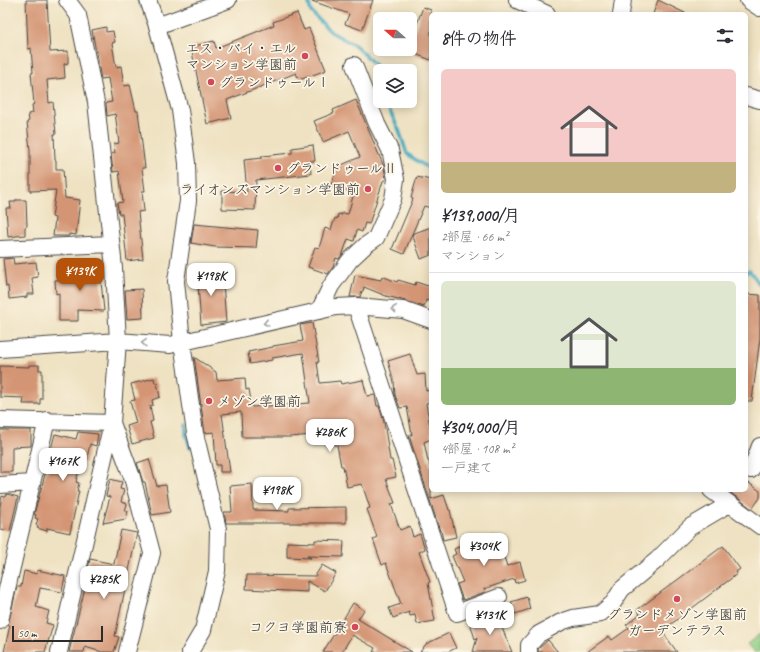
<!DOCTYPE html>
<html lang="ja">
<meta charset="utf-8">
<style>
:root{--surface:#fff;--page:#f7f7f7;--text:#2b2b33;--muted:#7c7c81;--line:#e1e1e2;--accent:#b45309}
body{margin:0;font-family:Caveat,"Klee One",sans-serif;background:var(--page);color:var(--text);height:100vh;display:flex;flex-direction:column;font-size:15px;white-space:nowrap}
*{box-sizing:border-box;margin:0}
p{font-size:13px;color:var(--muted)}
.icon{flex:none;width:22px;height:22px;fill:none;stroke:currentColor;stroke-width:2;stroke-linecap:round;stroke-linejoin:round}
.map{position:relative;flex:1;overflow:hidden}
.side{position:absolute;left:429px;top:12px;width:319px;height:480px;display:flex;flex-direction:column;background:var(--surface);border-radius:6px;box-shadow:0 2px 10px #0003}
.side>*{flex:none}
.needle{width:26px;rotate:291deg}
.controls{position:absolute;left:373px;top:12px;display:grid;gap:8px}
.controls a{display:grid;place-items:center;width:44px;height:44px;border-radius:6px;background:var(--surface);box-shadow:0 2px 10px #0003;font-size:20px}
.scale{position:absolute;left:12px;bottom:10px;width:91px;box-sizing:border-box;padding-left:4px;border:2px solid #2b2b2b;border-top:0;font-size:11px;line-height:14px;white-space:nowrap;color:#2b2b2b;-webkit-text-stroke:3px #fcf5e5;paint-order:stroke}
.price{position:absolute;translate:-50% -34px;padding:0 9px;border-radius:8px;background:#fff;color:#222;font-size:13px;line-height:26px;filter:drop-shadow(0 1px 2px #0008)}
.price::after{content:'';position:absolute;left:50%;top:24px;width:12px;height:9px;margin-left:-6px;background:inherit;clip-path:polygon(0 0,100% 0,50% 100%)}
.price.selected{background:var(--accent);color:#fff}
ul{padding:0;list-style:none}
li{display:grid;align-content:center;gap:8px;height:212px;padding:0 12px}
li+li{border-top:1px solid var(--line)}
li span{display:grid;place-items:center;height:124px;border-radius:6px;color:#555}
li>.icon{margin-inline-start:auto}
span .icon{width:72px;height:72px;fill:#fffc;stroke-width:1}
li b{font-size:17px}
h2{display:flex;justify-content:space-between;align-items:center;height:48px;padding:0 12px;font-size:17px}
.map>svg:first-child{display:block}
.green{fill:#90cf85;stroke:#5e7d58}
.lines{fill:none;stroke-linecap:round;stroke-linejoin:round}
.stream{stroke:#41a9c1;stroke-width:3.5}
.building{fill:#d49574}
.minor-casing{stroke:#484642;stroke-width:18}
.minor{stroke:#fff;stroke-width:16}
.oneway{stroke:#a0a0a0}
.poi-dot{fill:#d1495b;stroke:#fcf5e5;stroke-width:1.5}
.labels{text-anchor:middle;stroke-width:3.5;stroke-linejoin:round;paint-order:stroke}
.poi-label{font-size:14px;fill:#2b2b2b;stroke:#fcf5e5;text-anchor:end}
</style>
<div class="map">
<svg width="760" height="652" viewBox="0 0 760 652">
<rect width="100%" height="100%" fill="#fcf5e5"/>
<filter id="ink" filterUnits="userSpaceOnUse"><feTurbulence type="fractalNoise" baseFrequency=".025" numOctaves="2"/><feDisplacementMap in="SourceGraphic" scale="8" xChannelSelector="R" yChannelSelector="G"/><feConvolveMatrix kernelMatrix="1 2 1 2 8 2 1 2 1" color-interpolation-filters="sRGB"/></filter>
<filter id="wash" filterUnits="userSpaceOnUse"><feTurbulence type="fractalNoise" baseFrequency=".012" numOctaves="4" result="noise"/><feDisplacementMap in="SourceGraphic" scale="16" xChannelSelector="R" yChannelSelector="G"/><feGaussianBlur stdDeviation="0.9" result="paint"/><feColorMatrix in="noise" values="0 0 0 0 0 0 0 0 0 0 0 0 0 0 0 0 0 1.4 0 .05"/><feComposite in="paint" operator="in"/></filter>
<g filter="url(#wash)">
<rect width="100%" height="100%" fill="#efe2c2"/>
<path class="green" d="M760,634v18h-6l-7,-8z"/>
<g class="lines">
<path class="stream" d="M139,0l3,7
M308,0l3,12 20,20 25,14 18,18 3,9v14l3,5
M385,101l14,29 8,24 24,16
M746,272l4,-1 10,14
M186,425v9l4,13"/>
</g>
<g id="blocks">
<path class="building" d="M26,0h21l3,52 18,-1v12l-4,1 1,14 -18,2 2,23 4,-1 3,32h-2l1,26h1v9h7l2,29 15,2 -4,35 -7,-1v2h-16l2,-18 -3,-1 4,-27 -26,1v-41l-3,-28 2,-1 -1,-7 5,-1 -1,-8 2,-1 -3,-31h2l-2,-25 -3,1z
M312,0h61l-11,30 -17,-6 4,-10 -37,-13z
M658,0l29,14h-34z
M423,7l8,3v50l-24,-9 1,-2h2v-6z
M297,13l7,17 5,-2 17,42 -24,9 -1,-2 -3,1 -2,-5 -69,27 4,18 -24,6 -16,-77 23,-6 2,7 58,-23 -1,-3z
M106,27v5l7,-1 2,11 -3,1 4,24 5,-1 3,20 6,-1 6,26h2l7,57h-3l3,23h-3l2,20 -6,1 5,47 -16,2 -5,-47h-3l-2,-11 6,-1 -4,-31 -6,1 -2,-18 4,-1 -1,-9 5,-1 -3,-23 -1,-6 -8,2 -1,-13 6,-1 -4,-24 -7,1 -9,-49z
M356,100l28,67 2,12 -3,2 -14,43 -4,-1 -3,9 -5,-2 -3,11 -6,-2 -5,14 -4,6 -3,-1 -3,9 -5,7 -20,-7 7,-20 4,1 6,-20 6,2 4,-12 2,1 1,-5 4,1v-2l6,1 6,-21 -23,-7 6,-19 23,-10 -11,-26 -26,11 -9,-21 20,-8 -1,-3z
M313,145l2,16h-5l1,13 -55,6 -1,30 -33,-1v-18l25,1 -3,-32 18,-2v-2l30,-3v-5z
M417,177l14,3v28l-7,-2 -12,28 19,-7v28l-10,4 -9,-25 -8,20 -12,-5 21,-50 -2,-1z
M15,200h11l1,26 -2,1v8l-17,2 -2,-29h5l-1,-6h5z
M194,224l64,6 -2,18 -41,-1 -24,-4z
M13,258l1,6 22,-2 2,15 -6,1 2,16h-7v3l-18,2 -1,-13 -2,1 -3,-28z
M97,261l1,10h2l4,40 -26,-1v11h-19v-28l-3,1 -1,-14 15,-1v-6l9,-1 -1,-10z
M222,269l4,53 -25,3 -4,-54z
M355,275l26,5 1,-4 15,6 1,-2 17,5 1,-3 15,5v15l-5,-2 -2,7 -18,-6 -20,-5 -22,-9 -1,4h-1l-2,6h-10z
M142,289l1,29 -16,1 -2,-29z
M746,294l14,1v43l-8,63h-6z
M312,323l7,39h-2l3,21 20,-2 1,3 22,-4 4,16 8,-1 2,11h2l5,16 6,38h2l4,17 -10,2 9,24 -4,1 9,26 10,-4 3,11 7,-3 5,15 -6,3 11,30 -2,1 7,38 -18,3 -2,-9 -5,1 -1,-4 -16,6 -4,-10 12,-4 -15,-41 -4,2 -9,-26 4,-2 -10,-28 3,-1 -8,-24 -15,3 -4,-21h-2l-4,-21h-3l-1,-7 -22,1v-4l-20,2h-49l-1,-25 -19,2 8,58h-10v-7h-4l-2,-33 -9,1 -11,-76 22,15 1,8 28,-2 1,12 3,-1 3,18 58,-4 -7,-50 -31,5v2l-22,4 -2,-12 25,-5v-1l30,-5 -3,-16z
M410,354l7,21 8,-1 1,17 5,-1v12l-5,1 4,24 1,-1v13l-7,3 4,19h1l2,11v27l13,-4 5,15h1l6,27 -13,3 -2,-9h-1l-28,-86 -3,-10h3l-5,-28 -7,1 -5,-13 -1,-13 -6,-21z
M29,365h10v5h3v29h-2v5h-17l1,-6 -24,-1v-31l29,1z
M154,378l1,5h2l3,14 -8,3 1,5 -3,1 3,15 -3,1 4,16 -22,6 -5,-18 9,-3 -6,-22 5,-1 -4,-16z
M0,430h31v16l-19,1v25h-12z
M78,432l20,2 -2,12 -6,-2 -4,19 -5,-1 -5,20 3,1 -2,8h2l-9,42 -23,-5v3l-10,-3 1,-2 -2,-1 2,-6 -3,-1 1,-3 -2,-1 12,-43 2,1 6,-22 -3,-1 4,-15 21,5z
M149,459l8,27 9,-1 4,27 -18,3 -7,-33h-2l-6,-19z
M110,479l12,3 -2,7 4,1 -3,12 6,2 -2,7h3l-2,8 -23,4 7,-26 -4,-1z
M746,481l14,10v7l-8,11 -25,-19h19z
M252,484l1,26 36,1v-3l57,-1v16h-120l-2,-11h8l-2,-26z
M7,494l11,3 -8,34 -10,-2v-23l2,-10 3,1z
M121,530l16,3 -22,103 4,1 -5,15h-12l-17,-5 -1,5h-15l18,-72 2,-6h-2l3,-15 24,5z
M495,536l2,7 2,-1 8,24 13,-4 5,18 -10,3 -1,-4 -30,10 1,3 -22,8 -6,-16 6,-2 -11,-26 4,-2 -2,-5 14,-6v2z
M315,540l29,1 -1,16 -36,-1 4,2 -24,-1v-15l28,1z
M723,546l17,23 -4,3 1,2 -75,57 15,21h-90l22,-16 3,4 17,-12 -3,-3 14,-11 -3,-4z
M322,565l14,8 -11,18 -18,-10v11l-61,-3 1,-14 68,1z
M37,570l28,6 -3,16 -22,-4 -4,19 13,4 -3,12 7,2 -8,27h-41l6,-27h-2l9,-38h4l3,-16 13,3z
M527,597l3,12 -15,5 -4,-12z
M353,603l11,7 -6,9 54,33h-39l2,-4 -23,-13 -10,17h-19z
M483,616l2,6 12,-6 15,36h-39l4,-14 -2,1 -5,-16z
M449,633l7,15 -8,4h-28l6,-8z
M548,640l10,12h-20v-3z"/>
</g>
</g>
<g filter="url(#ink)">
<use href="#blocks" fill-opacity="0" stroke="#484642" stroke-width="1"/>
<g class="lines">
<g class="minor-casing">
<path id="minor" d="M148,0l9,26 23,84 7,53 1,38 -12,80 6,61 13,91 23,96 -1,42 -14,59 -13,22
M517,0l30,14
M748,0l12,8
M621,14l2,-14
M157,26l71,-26
M746,96l14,4
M0,249l111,-5
M356,306l101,307 42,-16
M319,311l12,-25 19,-26 16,-15 10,-7 17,-39 3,-20 -6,-29 -13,-26 -23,-59
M0,349l118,-8 52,4 166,-38 20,-1 47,4 28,10
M0,420l112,3 20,54 20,76 -25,99
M751,470l9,-24
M0,485l32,-2
M711,490l49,36
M0,621l9,-41 38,-160
M59,652l53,-229 6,-82 -4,-73 -18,-166 -18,-87 -11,-15
M529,652v-7l10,-11 22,-12 12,-4 27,-4 13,-11 9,-14 35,-29 33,-33 39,-23"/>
</g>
<use href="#minor" class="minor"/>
</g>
<defs><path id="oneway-chevron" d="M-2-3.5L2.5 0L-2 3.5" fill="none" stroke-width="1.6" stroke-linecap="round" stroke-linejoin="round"/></defs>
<g class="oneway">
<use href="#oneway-chevron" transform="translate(394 309) rotate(-175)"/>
<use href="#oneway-chevron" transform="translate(266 323) rotate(167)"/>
<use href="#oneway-chevron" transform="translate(144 343) rotate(-176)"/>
</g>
</g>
<g class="poi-dot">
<circle cx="305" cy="56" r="4"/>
<circle cx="211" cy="82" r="4"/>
<circle cx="278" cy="168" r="4"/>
<circle cx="368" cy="189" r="4"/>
<circle cx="209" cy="401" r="4"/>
<circle cx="677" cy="599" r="4"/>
<circle cx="355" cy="627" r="4"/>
</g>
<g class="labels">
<g class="poi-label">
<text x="297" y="53">エス・バイ・エル<tspan x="297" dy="16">マンション学園前</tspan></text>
<text x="219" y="87" text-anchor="start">グランドゥールⅠ</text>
<text x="286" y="173" text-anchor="start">グランドゥールⅡ</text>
<text x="360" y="194">ライオンズマンション学園前</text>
<text x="217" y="406" text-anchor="start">メゾン学園前</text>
<text x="677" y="619" text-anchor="middle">グランドメゾン学園前<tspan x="677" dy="16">ガーデンテラス</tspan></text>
<text x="347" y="632">コクヨ学園前寮</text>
</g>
</g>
</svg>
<div class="controls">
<a><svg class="needle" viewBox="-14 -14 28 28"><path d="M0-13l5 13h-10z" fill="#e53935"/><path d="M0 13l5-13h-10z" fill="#7c7c81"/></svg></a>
<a><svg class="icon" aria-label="layers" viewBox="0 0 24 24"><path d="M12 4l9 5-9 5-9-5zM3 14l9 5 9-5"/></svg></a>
</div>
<div class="scale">50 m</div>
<b class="price selected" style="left:80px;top:292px">¥139K</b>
<b class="price" style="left:211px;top:297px">¥198K</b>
<b class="price" style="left:330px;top:453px">¥286K</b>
<b class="price" style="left:63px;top:482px">¥167K</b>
<b class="price" style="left:277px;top:511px">¥198K</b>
<b class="price" style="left:484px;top:567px">¥304K</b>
<b class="price" style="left:104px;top:600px">¥285K</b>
<b class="price" style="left:490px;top:636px">¥131K</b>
<section class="side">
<h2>8件の物件<svg class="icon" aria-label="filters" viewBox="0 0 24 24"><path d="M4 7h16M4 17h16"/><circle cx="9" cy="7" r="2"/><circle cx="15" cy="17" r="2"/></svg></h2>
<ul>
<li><span style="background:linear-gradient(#f6c9c9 75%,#c2b280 0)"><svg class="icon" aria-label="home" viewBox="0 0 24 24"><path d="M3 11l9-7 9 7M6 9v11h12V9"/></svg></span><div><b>¥139,000/月</b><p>2部屋 · 66 m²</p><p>マンション</p></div></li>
<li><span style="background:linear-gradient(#dfe7d0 70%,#8fb573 0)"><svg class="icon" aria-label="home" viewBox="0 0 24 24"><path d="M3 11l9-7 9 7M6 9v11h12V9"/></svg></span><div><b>¥304,000/月</b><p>4部屋 · 108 m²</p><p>一戸建て</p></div></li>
</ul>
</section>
</div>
